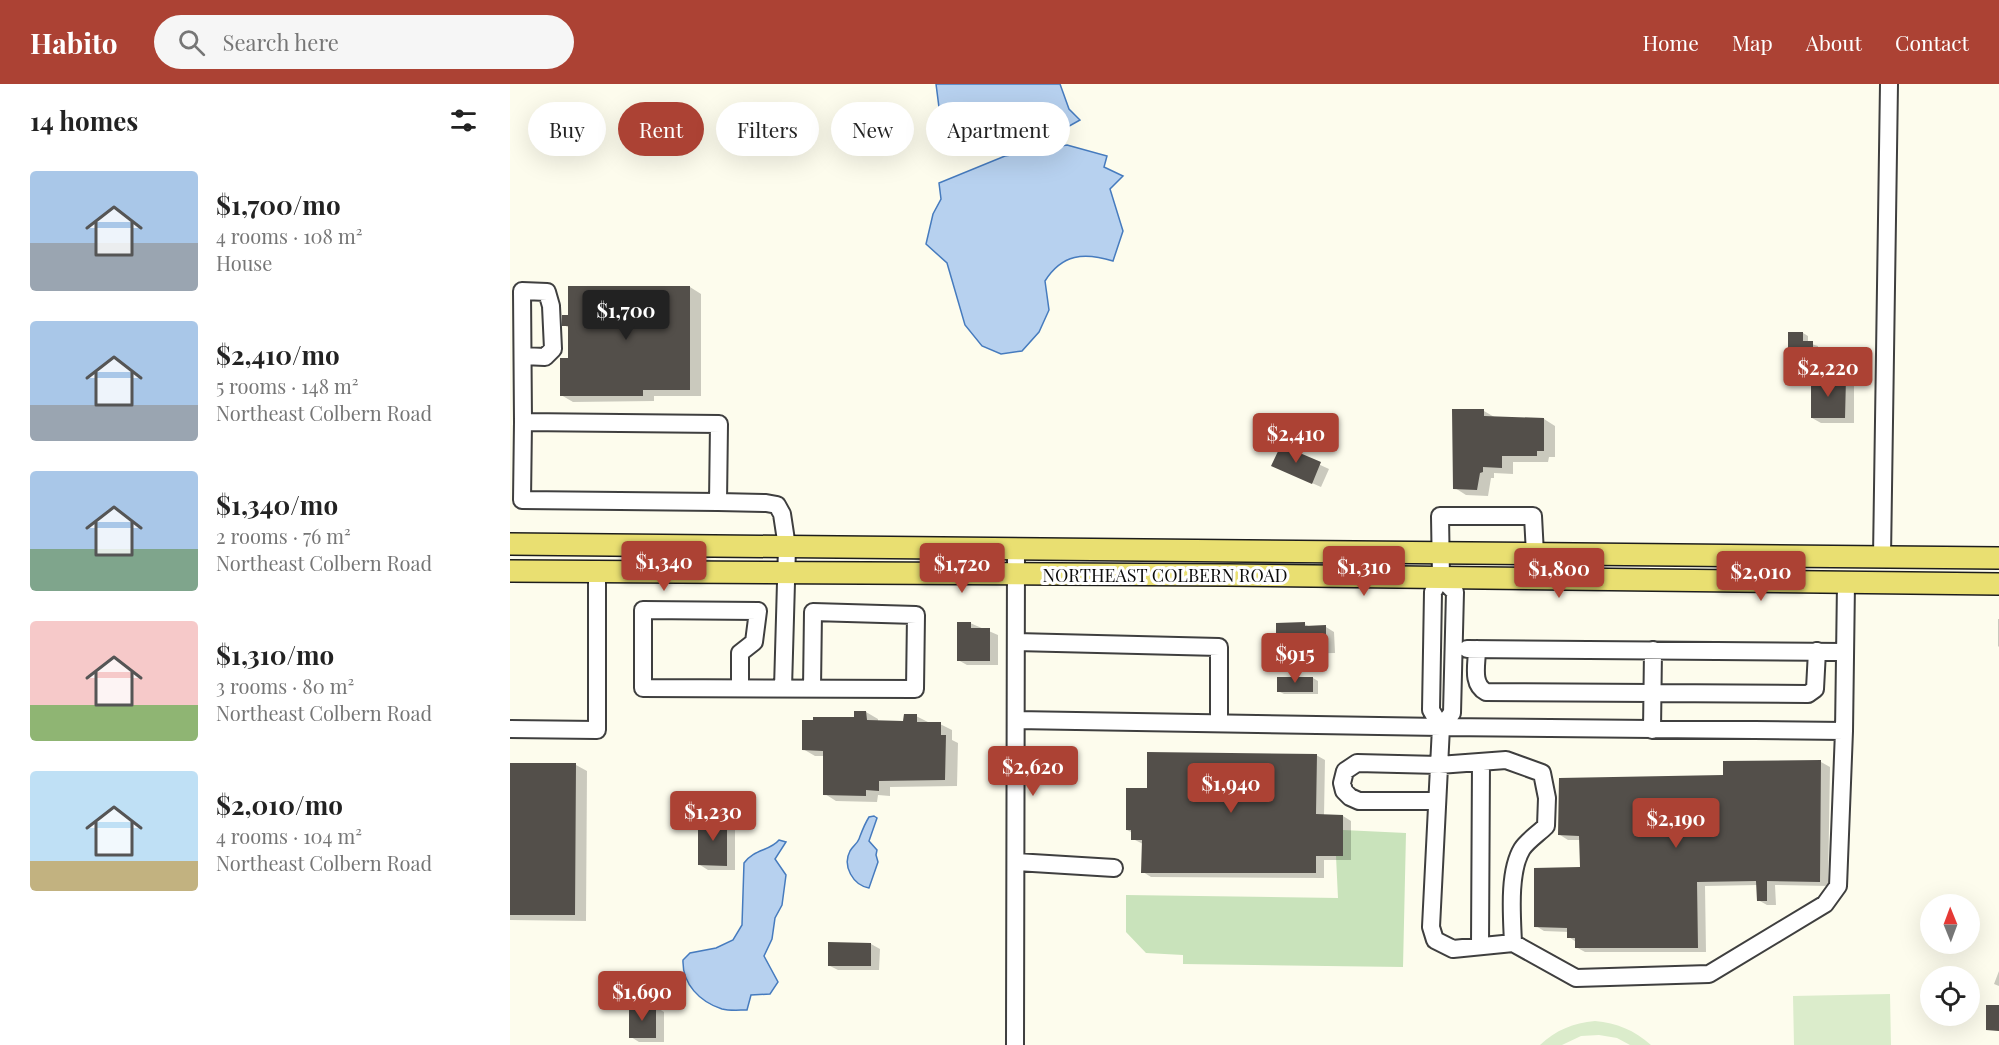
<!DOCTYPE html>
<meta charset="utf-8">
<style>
:root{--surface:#fff;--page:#f6f6f6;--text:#222;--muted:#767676;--accent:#ac4234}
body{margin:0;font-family:"Playfair Display",serif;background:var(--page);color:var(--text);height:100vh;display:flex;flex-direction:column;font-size:22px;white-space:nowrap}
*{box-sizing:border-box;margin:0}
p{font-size:20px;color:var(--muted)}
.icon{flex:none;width:33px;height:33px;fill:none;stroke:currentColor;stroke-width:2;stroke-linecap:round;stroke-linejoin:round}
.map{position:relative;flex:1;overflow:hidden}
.side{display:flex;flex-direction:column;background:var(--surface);width:510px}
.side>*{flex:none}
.hud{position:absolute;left:18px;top:18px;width:570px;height:54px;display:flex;gap:12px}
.needle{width:39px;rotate:359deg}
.buttons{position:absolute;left:1410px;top:810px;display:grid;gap:12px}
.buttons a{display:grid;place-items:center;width:60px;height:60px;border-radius:50%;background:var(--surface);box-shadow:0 6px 24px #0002;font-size:30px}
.price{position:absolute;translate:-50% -51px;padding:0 14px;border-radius:6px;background:var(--accent);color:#fff;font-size:20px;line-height:39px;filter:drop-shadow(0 2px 3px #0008)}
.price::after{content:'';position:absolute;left:50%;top:36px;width:18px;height:14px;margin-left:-9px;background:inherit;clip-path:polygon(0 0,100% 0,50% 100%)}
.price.selected{background:#222;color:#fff}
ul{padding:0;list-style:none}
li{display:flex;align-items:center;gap:18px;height:150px;padding:0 30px}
li span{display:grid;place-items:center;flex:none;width:168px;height:120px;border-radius:6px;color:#555}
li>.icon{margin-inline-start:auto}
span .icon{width:72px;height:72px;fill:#fffc;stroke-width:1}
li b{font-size:26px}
h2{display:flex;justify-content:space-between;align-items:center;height:72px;padding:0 30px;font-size:26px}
.chip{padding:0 21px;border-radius:27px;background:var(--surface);box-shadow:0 6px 24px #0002;font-size:21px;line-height:54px}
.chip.selected{background:var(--accent);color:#fff}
header{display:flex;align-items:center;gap:36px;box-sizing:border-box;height:84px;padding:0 30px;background:var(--accent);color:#fff}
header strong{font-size:28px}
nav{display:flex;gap:33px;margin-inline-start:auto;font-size:21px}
.search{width:420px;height:54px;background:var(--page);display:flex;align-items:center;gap:15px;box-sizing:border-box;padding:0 21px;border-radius:33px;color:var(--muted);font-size:22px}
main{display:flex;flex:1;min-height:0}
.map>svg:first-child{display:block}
.green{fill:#c9e3bb}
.pitch{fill:#dbeccb}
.water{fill:#b7d1ef;stroke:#467bbe;stroke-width:1.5}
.shadow{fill:#0003}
.building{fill:#534f4a}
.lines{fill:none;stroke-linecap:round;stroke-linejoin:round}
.minor-casing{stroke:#3f3f3f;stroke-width:20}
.major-casing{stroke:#1d1d1d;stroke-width:24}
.minor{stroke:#fff;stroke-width:16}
.major{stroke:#e9df71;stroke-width:21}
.labels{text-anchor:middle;stroke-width:6;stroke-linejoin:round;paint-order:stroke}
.street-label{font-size:18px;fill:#0c0c0c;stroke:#fff}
</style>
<header>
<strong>Habito</strong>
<div class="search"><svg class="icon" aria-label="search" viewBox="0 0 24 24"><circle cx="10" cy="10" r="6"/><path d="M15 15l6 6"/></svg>Search here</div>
<nav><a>Home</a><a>Map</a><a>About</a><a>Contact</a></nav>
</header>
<main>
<section class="side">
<h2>14 homes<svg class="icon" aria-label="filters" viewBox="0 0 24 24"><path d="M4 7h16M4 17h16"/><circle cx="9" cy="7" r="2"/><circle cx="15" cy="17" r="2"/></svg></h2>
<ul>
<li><span style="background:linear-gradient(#a9c7e8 60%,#9aa5b1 0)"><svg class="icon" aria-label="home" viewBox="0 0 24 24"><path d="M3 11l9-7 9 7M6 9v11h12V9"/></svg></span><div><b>$1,700/mo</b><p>4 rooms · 108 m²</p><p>House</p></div></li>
<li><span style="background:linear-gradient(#a9c7e8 70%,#9aa5b1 0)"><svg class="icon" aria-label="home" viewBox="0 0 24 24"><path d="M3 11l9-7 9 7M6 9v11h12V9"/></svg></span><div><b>$2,410/mo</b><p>5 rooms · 148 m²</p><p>Northeast Colbern Road</p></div></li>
<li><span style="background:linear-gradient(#a9c7e8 65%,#7fa58c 0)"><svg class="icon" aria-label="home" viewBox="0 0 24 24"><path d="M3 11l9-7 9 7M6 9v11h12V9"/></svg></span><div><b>$1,340/mo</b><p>2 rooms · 76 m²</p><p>Northeast Colbern Road</p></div></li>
<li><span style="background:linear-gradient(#f6c9c9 70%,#8fb573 0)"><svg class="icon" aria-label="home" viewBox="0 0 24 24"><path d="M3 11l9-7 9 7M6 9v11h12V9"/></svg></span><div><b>$1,310/mo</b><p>3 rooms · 80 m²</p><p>Northeast Colbern Road</p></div></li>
<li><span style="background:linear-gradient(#bfe0f5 75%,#c2b280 0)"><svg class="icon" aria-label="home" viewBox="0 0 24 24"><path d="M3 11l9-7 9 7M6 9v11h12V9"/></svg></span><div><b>$2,010/mo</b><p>4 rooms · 104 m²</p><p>Northeast Colbern Road</p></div></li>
</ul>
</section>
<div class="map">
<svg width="1489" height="961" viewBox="0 0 1489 961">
<rect width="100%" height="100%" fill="#fdfced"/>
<path class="green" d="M833,746l63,3 -3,134 -220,-3v-9l-37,-2 -20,-21v-37l212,3 -2,-42h7z"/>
<path class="pitch" d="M1380,910l1,51h-97l-1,-49z
M1085,937c22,2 39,9 56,24h-21l-13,-7 -18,-3 -18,1 -19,9h-22c16,-15 33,-22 55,-24z"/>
<path class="water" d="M426,0h124l9,25 11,11 -16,9 -28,1 -18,9 -27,3 -30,-3 -19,-8z
M557,61l40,11 -3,11 19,9 -13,13 13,42 -10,30c-29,-9 -51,-7 -68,20l4,29 -10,22 -17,19 -21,3 -19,-8 -17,-21 -18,-62 -21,-19 7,-30 8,-15 -2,-16 66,-27z
M364,732l3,2 -8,23 8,9 -1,5 2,7 -9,26c-16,-3 -27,-22 -19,-37 3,-5 7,-7 9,-12 3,-8 5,-14 10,-22z
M269,756l7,2 -11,17 11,16 -4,30 -7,13 -3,21 -8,17 14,26 -8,12 -19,1 -4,15c-8,0 -17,1 -25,-1 -22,-7 -40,-25 -39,-49l7,-7 26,-5 17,-8 9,-15 2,-62c10,-14 26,-12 35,-23z"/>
<path class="shadow" d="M180,203l11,7v102h-47v5l-81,1 -12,-7 8,-35v-32l-5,-3z
M1280,249h13l5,3v7l10,3v20h-23l-5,-4z
M1335,296l9,5v38h-33l-9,-5z
M974,327l12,7 48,1 11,7v31h-6l-1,5h-35v12l-19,-1v5h-3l-3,18 -22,-1 -11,-7z
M771,363l48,22 -8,18 -39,-17z
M1488,535h1v28l-1,-1z
M460,539l28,12v30h-31l-9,-5z
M794,540l7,3h15l8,5 1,21 -49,1 -9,-5z
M803,594l5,3v13h-34l-6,-3z
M356,628l12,7v3h27l11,-6 12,6 12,2 12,6v10l6,3 -1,43 -67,1v9l-12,-1 -1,7 -41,-1 -11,-7 -1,-38h-9l-12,-7z
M806,671l9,5 -1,56h19l8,5v39h-27v18l-173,-1 -8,-5v-28l-10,-5v-6l-6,-3 22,-41z
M1215,678h96l9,5 -2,119 -53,-1 1,20h-9l-9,-5v-15l-53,1 1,66h-121l-9,-5v-5l-7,-5v-5l-25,-1 -8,-5 45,-57v-29h-13l-8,-5 165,-59z
M0,680l66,1 11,6 -1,150 -76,-1z
M217,737l8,5v44h-27l-8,-5z
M361,860l9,5 -1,21h-41l-8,-4z
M1489,887v15l-5,-2z
M146,923l8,5v30h-25l-8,-5z"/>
<path class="building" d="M58,202h122v104h-47v6h-83v-38h8v-32h-6v-11h6z
M1278,248h15v9h10v22h-25z
M1301,294h35l-1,40h-34z
M942,325h32v7l60,2v33h-7v5h-35v12l-19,-1v5l-3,1 -3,17 -24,-1z
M771,361l40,17 -9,22 -41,-18z
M447,538h14v6h19v33h-33z
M795,538v4l21,-1v24l-50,1v-27z
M767,593h36v15h-36z
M344,627h12l1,9 36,1 1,-7h13v8h24v13h5l-1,45 -66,1v10l-13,-1v6l-43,-1v-44l-21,-1v-30h11v-3h41z
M637,668l170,2 -1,60 27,1v41h-27v17h-175l1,-33h-11v-10h-5v-42h21z
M1311,676l-1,122 -53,-1v20h-10l-1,-20 -59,1 1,66h-123v-10h-8v-10l-33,-1v-59l46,-1 -1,-31 -21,-1 1,-57 164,-3v-14z
M0,679h66l-1,152h-65z
M188,735h29v47l-29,-1z
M318,858l43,1v23h-43z
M1476,921h13v26l-13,-1z
M119,922h27v32h-27z"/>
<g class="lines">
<g class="minor-casing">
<path id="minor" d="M13,338l196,2 -1,78 -196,-2z
M13,338l-1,-131 25,1 4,14 2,43 -8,8 -22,-1
M208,418l48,1 11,2 5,9 5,33 -4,141
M1372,473l7,-473
M931,494l-1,-62h93l2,38
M506,558l203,5v76
M957,565l377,3
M967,565c0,15 -6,35 9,43l322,2 7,-5 2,-38
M230,604v-35l14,-11 4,-31 -115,-1v78l272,1 1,-74 -103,-3 -1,76
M506,636l425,7 403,4 -6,155 -13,18 -116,70 -133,4 -63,-35 -60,6 -18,-9 -4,-13 10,-200 -10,-17 2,-118 8,-14 14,14 -3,121 -11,14
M0,645l87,1v-158
M1142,646l1,-80
M1334,647l2,-148
M927,717h-78l-9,-4 -6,-6 -2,-8 3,-12 12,-8 82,2 67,-5 36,13 5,25 -1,28c-7,7 -19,15 -24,23 -14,23 -10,68 -9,94
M506,778l98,6
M970,862l1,-184
M505,961l1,-496"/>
</g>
<g class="major-casing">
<path id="major" d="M0,460l1489,14
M0,487l717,4 772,9"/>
</g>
<use href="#minor" class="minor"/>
<use href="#major" class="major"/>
</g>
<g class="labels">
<g class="street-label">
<text x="655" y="498">NORTHEAST COLBERN ROAD</text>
</g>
</g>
</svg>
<div class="buttons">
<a><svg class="needle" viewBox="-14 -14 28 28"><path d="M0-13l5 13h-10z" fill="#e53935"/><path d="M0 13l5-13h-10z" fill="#767676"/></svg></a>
<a><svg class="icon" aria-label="locate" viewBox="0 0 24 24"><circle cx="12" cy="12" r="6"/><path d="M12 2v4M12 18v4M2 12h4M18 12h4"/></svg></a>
</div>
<b class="price selected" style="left:116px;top:257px">$1,700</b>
<b class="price" style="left:1318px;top:314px">$2,220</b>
<b class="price" style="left:786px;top:380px">$2,410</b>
<b class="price" style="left:154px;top:508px">$1,340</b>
<b class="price" style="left:452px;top:510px">$1,720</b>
<b class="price" style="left:854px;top:513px">$1,310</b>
<b class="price" style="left:1049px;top:515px">$1,800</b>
<b class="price" style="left:1251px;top:518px">$2,010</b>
<b class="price" style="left:785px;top:600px">$915</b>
<b class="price" style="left:523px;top:713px">$2,620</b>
<b class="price" style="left:721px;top:730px">$1,940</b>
<b class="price" style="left:203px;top:758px">$1,230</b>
<b class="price" style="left:1166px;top:765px">$2,190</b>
<b class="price" style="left:132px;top:938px">$1,690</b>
<div class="hud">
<a class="chip">Buy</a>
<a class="chip selected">Rent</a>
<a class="chip">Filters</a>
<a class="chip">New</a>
<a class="chip">Apartment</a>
</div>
</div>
</main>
